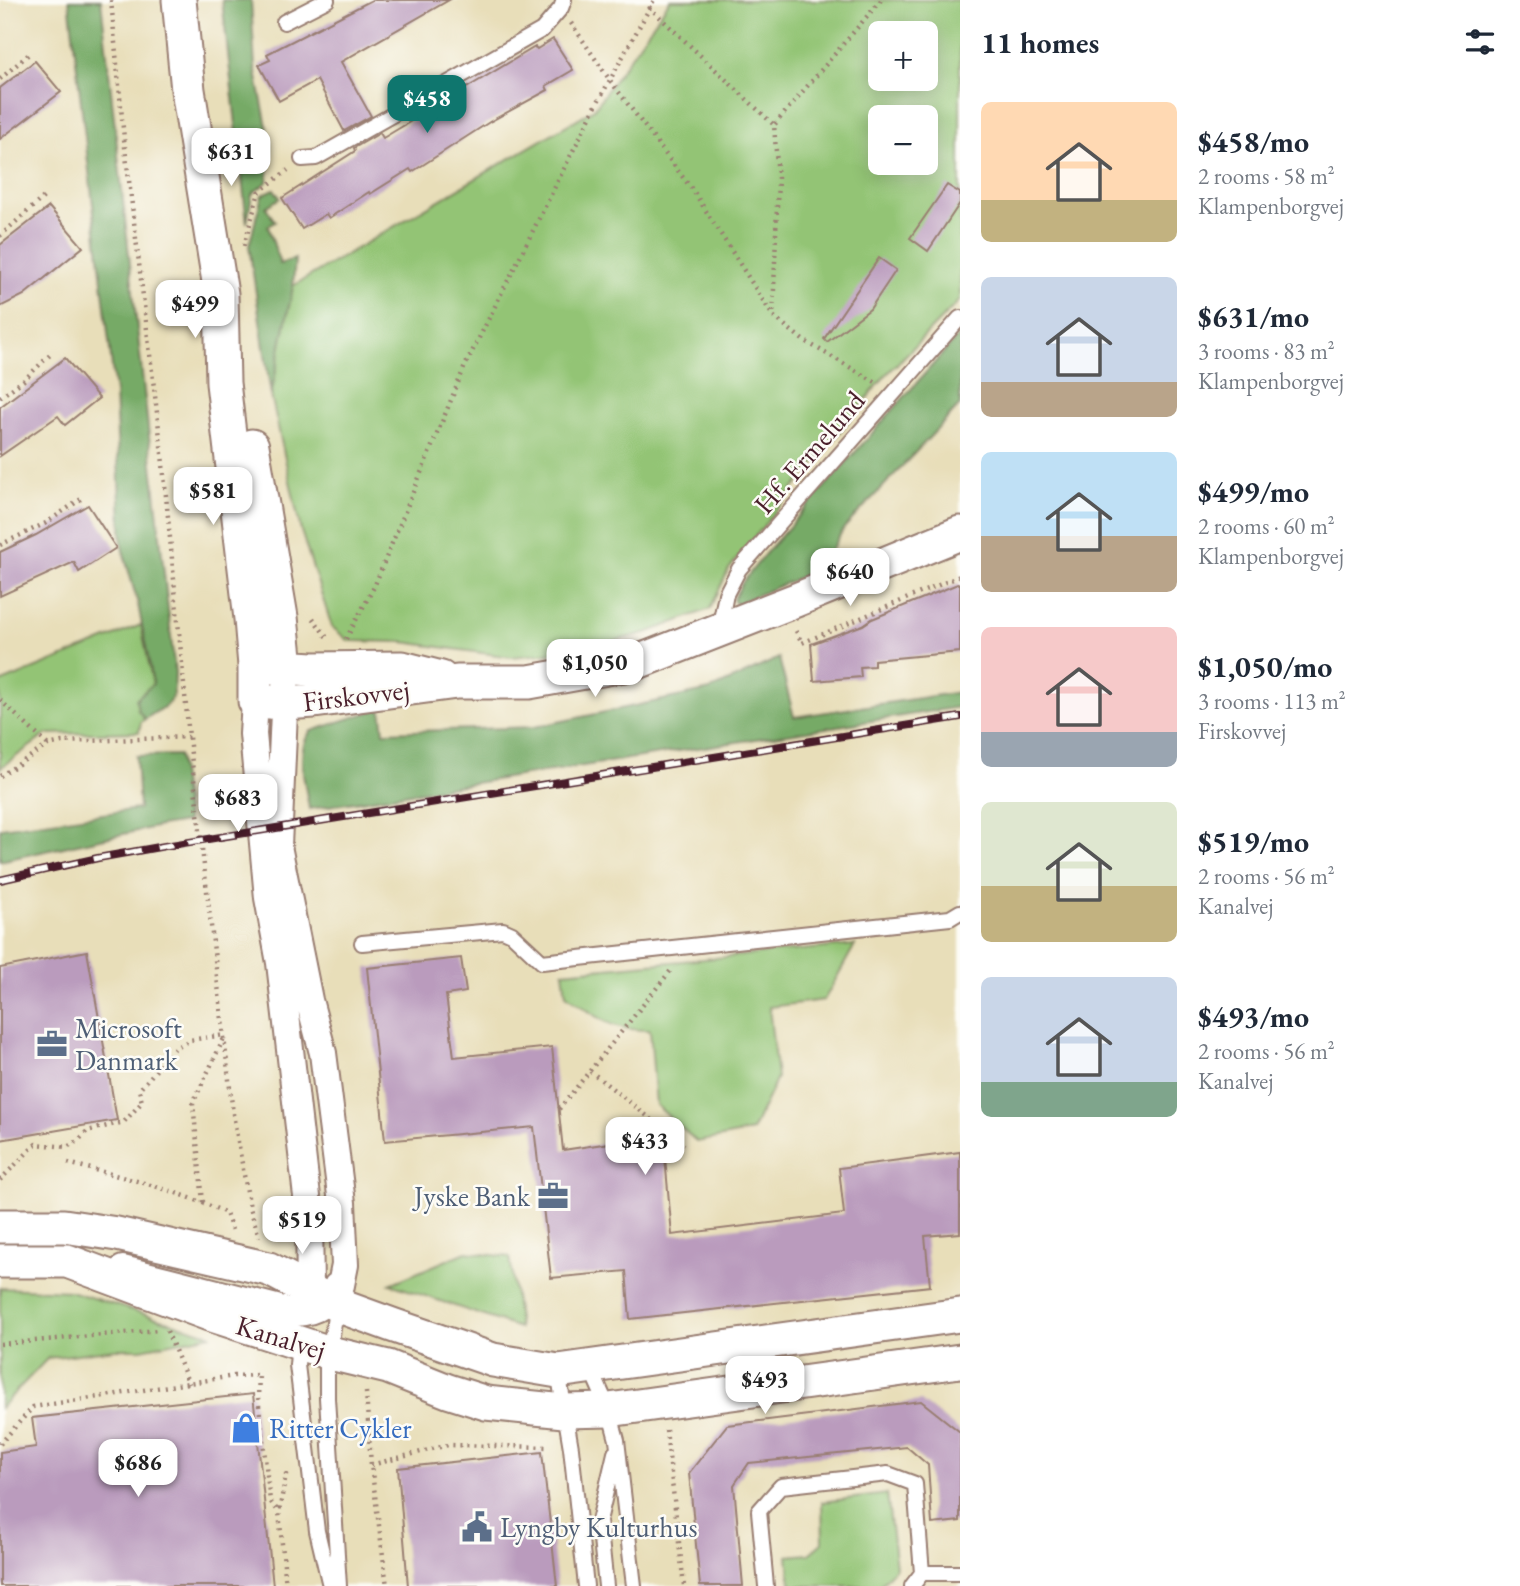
<!DOCTYPE html>
<meta charset="utf-8">
<style>
:root{--surface:#fff;--page:#f6f6f7;--text:#1f2937;--muted:#747a83;--accent:#0f766e}
body{margin:0;font-family:"EB Garamond",serif;background:var(--page);color:var(--text);height:100vh;display:flex;flex-direction:column;font-size:26px;white-space:nowrap}
*{box-sizing:border-box;margin:0}
p{font-size:23px;color:var(--muted)}
.icon{flex:none;width:38px;height:38px;fill:none;stroke:currentColor;stroke-width:2;stroke-linecap:round;stroke-linejoin:round}
.map{position:relative;flex:1;overflow:hidden}
.panel{display:flex;flex-direction:column;background:var(--surface);width:560px}
.panel>*{flex:none}
.controls{position:absolute;left:868px;top:21px;display:grid;gap:14px}
.controls a{display:grid;place-items:center;width:70px;height:70px;border-radius:10px;background:var(--surface);box-shadow:0 4px 18px #0003;font-size:35px}
.price{position:absolute;translate:-50% -60px;padding:0 16px;border-radius:14px;background:#fff;color:#222;font-size:23px;line-height:46px;filter:drop-shadow(0 2px 4px #0008)}
.price::after{content:'';position:absolute;left:50%;top:42px;width:21px;height:16px;margin-left:-10px;background:inherit;clip-path:polygon(0 0,100% 0,50% 100%)}
.price.on{background:var(--accent);color:#fff}
ul{padding:0;list-style:none}
li{display:flex;align-items:center;gap:21px;height:175px;padding:0 21px}
li span{display:grid;place-items:center;flex:none;width:196px;height:140px;border-radius:10px;color:#555}
li>.icon{margin-inline-start:auto}
span .icon{width:84px;height:84px;fill:#fffc;stroke-width:1}
li b{font-size:30px}
h2{display:flex;justify-content:space-between;align-items:center;height:84px;padding:0 21px;font-size:30px}
main{display:flex;flex:1;min-height:0}
.map>svg:first-child{display:block}
.green{fill:#93c474;stroke:#6e7250;stroke-width:2;fill-rule:evenodd}
.forest{fill:#76aa66;stroke:#606448;stroke-width:2}
.building{fill:#ba9bbd}
.lines{fill:none;stroke-linecap:round;stroke-linejoin:round}
.service-casing{stroke:#997e72;stroke-width:18}
.minor-casing{stroke:#997e72;stroke-width:30}
.tertiary-casing{stroke:#997e72;stroke-width:37}
.path{stroke:#997e72;stroke-width:4.5;stroke-dasharray:2 5;stroke-linecap:butt}
.service{stroke:#fff;stroke-width:14}
.minor{stroke:#fff;stroke-width:26}
.tertiary{stroke:#fff;stroke-width:33}
.rail-casing{stroke:#4a1f2b;stroke-width:8}
.rail{stroke:#fdfcf7;stroke-width:5;stroke-dasharray:16;stroke-linecap:butt}
.labels{text-anchor:middle;stroke-width:5;stroke-linejoin:round;paint-order:stroke}
.street-label{font-size:28px;fill:#4a1f2b;stroke:#fdfcf7}
.service-label{font-size:28px;fill:#4e5e75;stroke:#fdfcf7;text-anchor:start}
.shop-label{font-size:28px;fill:#366cbe;stroke:#fdfcf7;text-anchor:start}
</style>
<main>
<div class="map">
<svg width="960" height="1586" viewBox="0 0 960 1586">
<rect width="100%" height="100%" fill="#fdfcf7"/>
<filter id="ink" filterUnits="userSpaceOnUse"><feTurbulence type="fractalNoise" baseFrequency=".0143" numOctaves="2"/><feDisplacementMap in="SourceGraphic" scale="14" xChannelSelector="R" yChannelSelector="G"/><feConvolveMatrix kernelMatrix="1 2 1 2 8 2 1 2 1" color-interpolation-filters="sRGB"/></filter>
<filter id="wash" filterUnits="userSpaceOnUse"><feTurbulence type="fractalNoise" baseFrequency=".00686" numOctaves="4" result="noise"/><feDisplacementMap in="SourceGraphic" scale="28" xChannelSelector="R" yChannelSelector="G"/><feGaussianBlur stdDeviation="1.57" result="paint"/><feColorMatrix in="noise" values="0 0 0 0 0 0 0 0 0 0 0 0 0 0 0 0 0 1.4 0 .05"/><feComposite in="paint" operator="in"/></filter>
<g filter="url(#wash)">
<rect width="100%" height="100%" fill="#e8deb9"/>
<path class="green" d="M670,0h290v300l-75,76 -156,193 -19,40 -61,23 -68,18 -70,7 -108,-15 -54,-1 -17,-14 -31,-96 -30,-136 22,-109 301,-177zM880,33h46v46h-46zM880,117h46v46h-46z
M141,625l12,59 -15,26 7,9 -4,3 -2,10 -92,2 -47,34v-85z
M855,945l-31,55 -55,7 8,71 -25,53 -55,11 -41,-37 -6,-75c-41,1 -52,-13 -84,-35l-3,-23z
M466,1252l44,5 9,71 -129,-44z
M0,1288l70,3 142,44 -71,14h-26l-67,9 -48,50z
M887,1494l9,73 -16,19h-89l-3,-30 21,-2 14,-12 -1,-40z"/>
<path class="forest" d="M69,0h32l74,673c-1,33 -4,29 -30,46l-7,-9 -2,-11 17,-15 -15,-80 -16,-57 -7,-154z
M222,0h29l4,67 16,79 -4,36 -15,12 -5,29z
M274,189l6,9 -14,9 9,15 -7,4 12,38 15,-5 -2,27 -22,109 -22,-149 13,-51z
M960,334v71l-116,123 -24,41 -84,35 -3,-4 9,-17 23,-29z
M779,658l15,59 166,-25v15l-651,102c-3,-23 -15,-59 2,-78l70,-23 3,24 150,-5 176,-37z
M179,755l8,67 -27,4 -160,35v-33l139,-19 -3,-53z"/>
<g id="blocks">
<path class="building" d="M372,0h77l-108,62 30,54 -27,15 -27,-51 -38,21 -20,-36 11,-5 -3,-6z
M553,39l20,31 -27,16 2,4 -57,31 -79,51 -2,-3 -40,25 -1,-2 -40,26 -3,-4 -24,15 -20,-31 73,-47 -1,-3 26,-15 3,5 152,-91 2,2z
M35,61l26,31 -61,47v-51z
M947,185l13,8v10l-32,48 -18,-13z
M49,207l34,40 -59,48 -24,12v-62z
M879,258l17,12 -26,39 -43,33 -3,-3z
M65,358l34,40 -34,27 -7,-9 -58,40v-49z
M88,505l28,43 -37,24 -5,-10 -74,34v-44l36,-17z
M960,583v69l-86,8v6l-14,1 1,10 -47,4 -3,-37 52,-19 9,-6z
M87,951l30,169 -117,20v-172z
M461,958l5,34 -20,3 8,62 98,-10 11,103 100,-15 9,100 172,-21 -5,-46 121,-16v81l-35,3 5,50 -300,33 -4,-48 -75,7 -17,-151 -149,14 -18,-173z
M253,1394l20,192h-273v-134l36,-5 -4,-29z
M921,1401l39,31v89l-28,3 -4,-59 -21,-18 -158,16 -15,22 9,101h-43l-11,-113 38,-48z
M542,1452l15,134h-149l-10,-118z"/>
</g>
</g>
<g filter="url(#ink)">
<use href="#blocks" fill-opacity="0" stroke="#997e72" stroke-width="2"/>
<g class="lines">
<g class="service-casing">
<path id="service" d="M284,22l43,-22
M302,159l14,-1 226,-128 19,-22 3,-8
M719,630l7,-36 13,-25 221,-251
M362,943l141,-13 9,4 30,28 408,-44 10,-6
M337,1305l-10,60v33l12,188
M299,1342l-2,23 20,166 13,55
M590,1367l19,43 8,30 17,146
M558,1371l13,77 15,138
M606,1586l-7,-65 16,-68
M766,1586l-7,-75 22,-25 107,-12 27,10 7,89
M912,1586l10,-13h38"/>
</g>
<g class="minor-casing">
<path id="minor" d="M286,667l-8,179 31,154 14,53 10,79 9,71 3,62 -8,40
M255,701l-2,33 15,164 12,65 29,251 1,77
M123,1269l173,44c19,-1 33,-9 41,-27"/>
</g>
<g class="tertiary-casing">
<path id="tertiary" d="M179,0l9,90 33,204 2,89 28,236 4,47v35l30,2 29,-2 143,-19h72l106,-19 161,-63 164,-67
M252,446l29,171 5,50
M265,666l48,3 89,-1 39,10
M0,1226h64l53,8 152,35 68,36 55,20 101,35 65,11 402,-56
M0,1261h67l142,53 121,39 58,14 60,24 38,12 78,8 45,-1 351,-49"/>
</g>
<path class="path" d="M111,0l13,139 38,315 27,283 44,377 17,94 9,29
M649,7l125,118 4,53 -5,138 30,24 74,43
M571,23l38,56 85,113 79,124
M0,79l29,-25
M775,124l106,-124
M0,236l46,-41
M244,246l15,-54 29,-22
M0,397l24,-17 29,-28
M0,545l46,-22 35,-24
M313,618l15,21
M796,631l6,12 158,-67
M346,639l28,-52 91,-221 129,-257 60,-109
M0,700l48,45
M0,776l48,-31 14,-3 127,-5
M590,1071l94,74
M559,1109l113,-140
M68,1163c53,14 108,26 158,50l6,17
M0,1180l36,-36 31,3 11,-6 9,-10 37,-9 18,-20 -3,-12 36,-42 15,-8 35,-5
M203,1202l-10,-99 32,-67
M167,1331l22,53
M0,1344l159,-14
M366,1392l5,73 16,121
M666,1430l18,156
M0,1444l33,-37 201,-31 25,-1 -1,22 12,104 9,11
M371,1465l77,-20 102,2
M286,1586l-7,-74 8,-43"/>
<use href="#service" class="service"/>
<use href="#minor" class="minor"/>
<use href="#tertiary" class="tertiary"/>
<g class="rail-casing">
<path id="rail" d="M0,880l98,-22 67,-12 795,-129"/>
</g>
<use href="#rail" class="rail"/>
</g>
</g>
<defs>
<g id="office-bare" transform="scale(2.415)"><path d="M-6-3h4V-5.5h4V-3h4V5H-6ZM-1-4.5V-3h2v-1.5ZM-6 0V1H6V0Z" fill="#5c6f8a" stroke="#fdfcf7" stroke-width="2.5" paint-order="stroke"/></g>
<g id="shop-bare" transform="scale(2.415)"><path d="M-5-2.5h2.3a2.7 3.5 0 0 1 5.4 0H5L5.5 6h-11ZM-1.5-2.5h3a1.5 2.3 0 0 0-3 0Z" fill="#3f7fe0" stroke="#fdfcf7" stroke-width="2.5" paint-order="stroke"/></g>
<g id="civic-bare" transform="scale(2.415)"><path d="M-.6-6.5H3V-4.5H.6V-3L4-1V1h2V6H-6V1h2V-1L-.6-3ZM-1.2 2.5V6h2.4V2.5Z" fill="#5c6f8a" stroke="#fdfcf7" stroke-width="2.5" paint-order="stroke"/></g>
</defs>
<g fill-rule="evenodd">
<use href="#office-bare" x="52" y="1044"/>
<use href="#office-bare" x="553" y="1196"/>
<use href="#shop-bare" x="246" y="1428"/>
<use href="#civic-bare" x="477" y="1527"/>
</g>
<g class="labels">
<g class="street-label">
<text transform="translate(809 452) rotate(-49)" y="10">Hf. Ermelund</text>
<text transform="translate(356 695) rotate(-7)" y="10">Firskovvej</text>
<text transform="translate(281 1337) rotate(17)" y="10">Kanalvej</text>
</g>
<g class="service-label">
<text x="75" y="1038">Microsoft<tspan x="75" dy="32">Danmark</tspan></text>
<text x="530" y="1206" text-anchor="end">Jyske Bank</text>
<text x="500" y="1537">Lyngby Kulturhus</text>
</g>
<g class="shop-label">
<text x="269" y="1438">Ritter Cykler</text>
</g>
</g>
</svg>
<div class="controls">
<a>+</a>
<a>−</a>
</div>
<b class="price on" style="left:427px;top:135px">$458</b>
<b class="price" style="left:231px;top:188px">$631</b>
<b class="price" style="left:195px;top:340px">$499</b>
<b class="price" style="left:213px;top:527px">$581</b>
<b class="price" style="left:850px;top:608px">$640</b>
<b class="price" style="left:595px;top:699px">$1,050</b>
<b class="price" style="left:238px;top:834px">$683</b>
<b class="price" style="left:645px;top:1177px">$433</b>
<b class="price" style="left:302px;top:1256px">$519</b>
<b class="price" style="left:765px;top:1416px">$493</b>
<b class="price" style="left:138px;top:1499px">$686</b>
</div>
<section class="panel">
<h2>11 homes<svg class="icon" aria-label="filters" viewBox="0 0 24 24"><path d="M4 7h16M4 17h16"/><circle cx="9" cy="7" r="2"/><circle cx="15" cy="17" r="2"/></svg></h2>
<ul>
<li><span style="background:linear-gradient(#ffd9b3 70%,#c2b280 0)"><svg class="icon" aria-label="home" viewBox="0 0 24 24"><path d="M3 11l9-7 9 7M6 9v11h12V9"/></svg></span><div><b>$458/mo</b><p>2 rooms · 58 m²</p><p>Klampenborgvej</p></div></li>
<li><span style="background:linear-gradient(#c9d6e8 75%,#b9a48a 0)"><svg class="icon" aria-label="home" viewBox="0 0 24 24"><path d="M3 11l9-7 9 7M6 9v11h12V9"/></svg></span><div><b>$631/mo</b><p>3 rooms · 83 m²</p><p>Klampenborgvej</p></div></li>
<li><span style="background:linear-gradient(#bfe0f5 60%,#b9a48a 0)"><svg class="icon" aria-label="home" viewBox="0 0 24 24"><path d="M3 11l9-7 9 7M6 9v11h12V9"/></svg></span><div><b>$499/mo</b><p>2 rooms · 60 m²</p><p>Klampenborgvej</p></div></li>
<li><span style="background:linear-gradient(#f6c9c9 75%,#9aa5b1 0)"><svg class="icon" aria-label="home" viewBox="0 0 24 24"><path d="M3 11l9-7 9 7M6 9v11h12V9"/></svg></span><div><b>$1,050/mo</b><p>3 rooms · 113 m²</p><p>Firskovvej</p></div></li>
<li><span style="background:linear-gradient(#dfe7d0 60%,#c2b280 0)"><svg class="icon" aria-label="home" viewBox="0 0 24 24"><path d="M3 11l9-7 9 7M6 9v11h12V9"/></svg></span><div><b>$519/mo</b><p>2 rooms · 56 m²</p><p>Kanalvej</p></div></li>
<li><span style="background:linear-gradient(#c9d6e8 75%,#7fa58c 0)"><svg class="icon" aria-label="home" viewBox="0 0 24 24"><path d="M3 11l9-7 9 7M6 9v11h12V9"/></svg></span><div><b>$493/mo</b><p>2 rooms · 56 m²</p><p>Kanalvej</p></div></li>
</ul>
</section>
</main>
